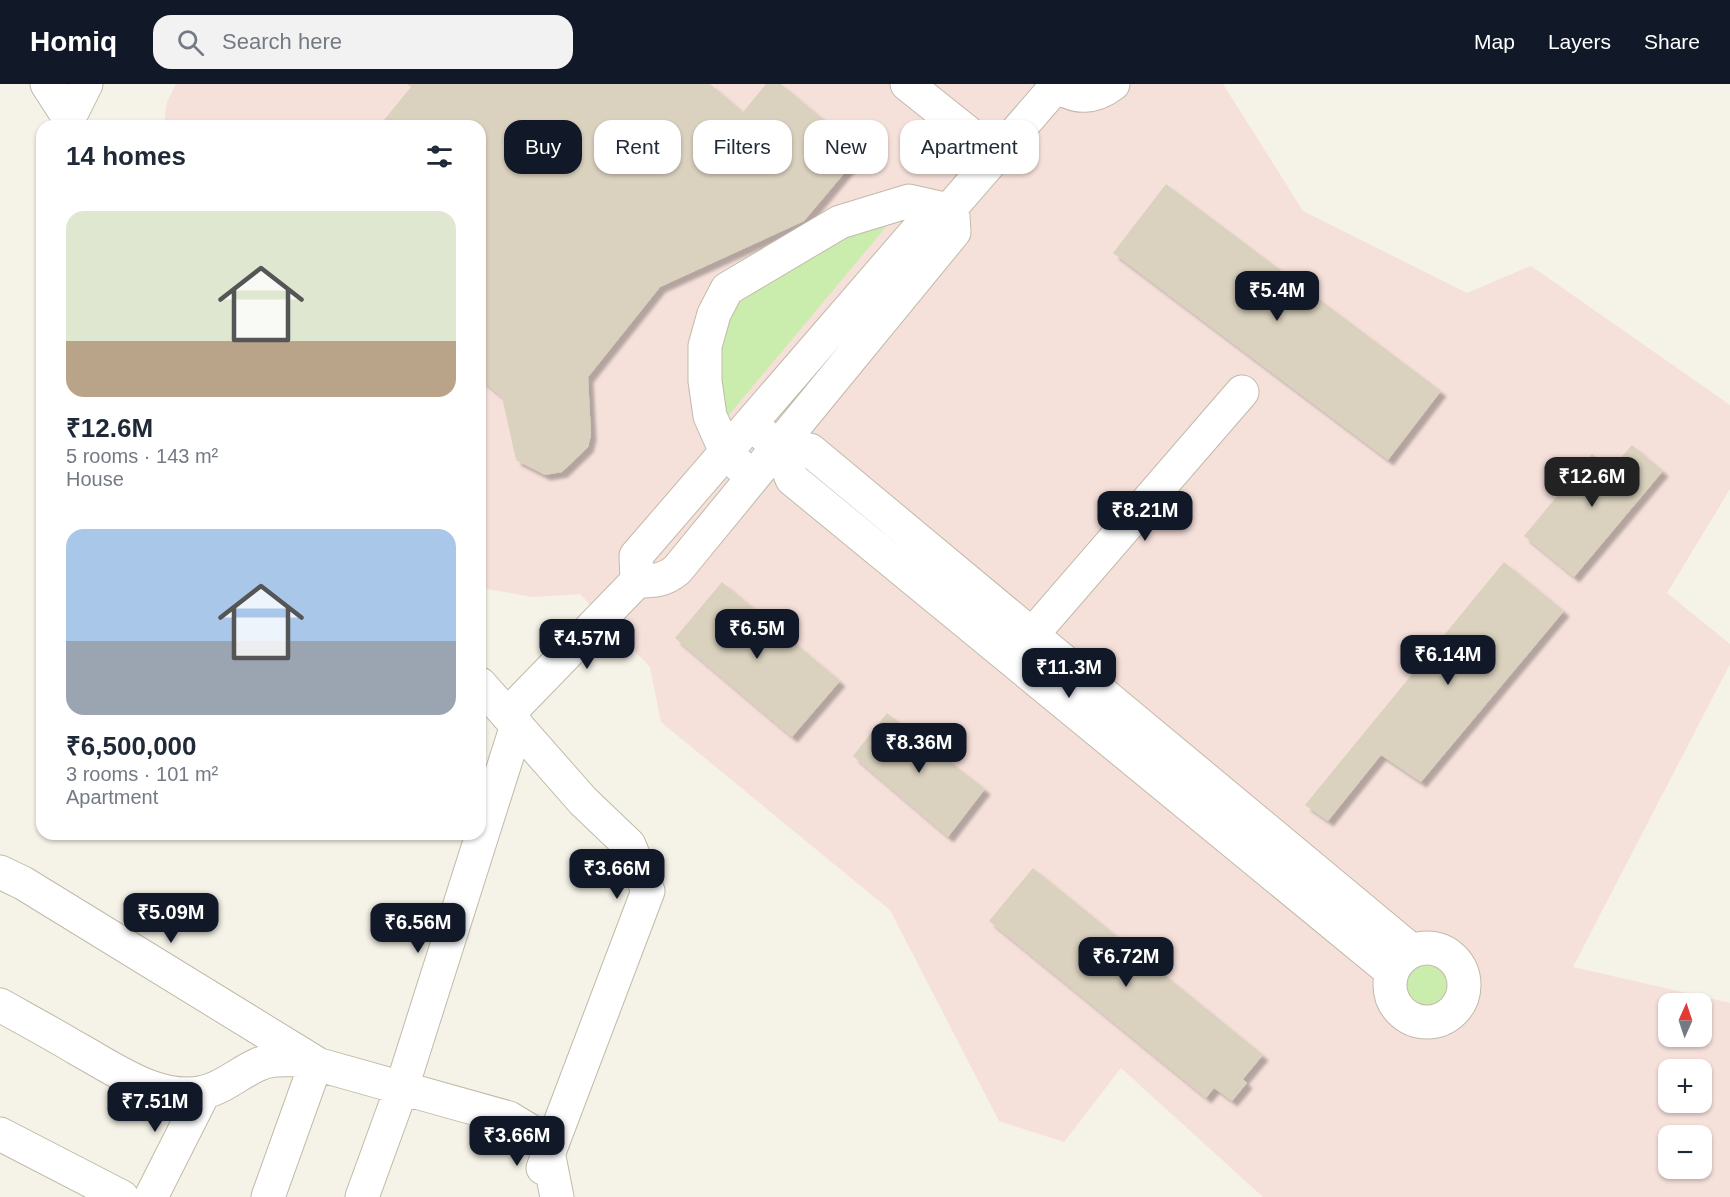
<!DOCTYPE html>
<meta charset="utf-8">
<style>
:root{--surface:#fff;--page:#f2f2f3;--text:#1f2937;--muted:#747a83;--accent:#111827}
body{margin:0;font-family:Helvetica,sans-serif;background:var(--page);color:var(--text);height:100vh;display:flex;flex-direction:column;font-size:22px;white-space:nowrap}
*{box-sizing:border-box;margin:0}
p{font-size:20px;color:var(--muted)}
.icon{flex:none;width:33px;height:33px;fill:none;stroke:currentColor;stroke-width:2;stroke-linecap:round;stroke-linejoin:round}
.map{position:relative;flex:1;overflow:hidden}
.drawer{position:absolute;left:36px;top:36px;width:450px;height:720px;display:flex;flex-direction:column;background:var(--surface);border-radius:18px;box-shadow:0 2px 4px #0004}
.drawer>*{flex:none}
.hud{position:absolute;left:504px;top:36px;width:570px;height:54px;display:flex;gap:12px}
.needle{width:39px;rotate:3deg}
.tools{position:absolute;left:1658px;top:909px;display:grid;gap:12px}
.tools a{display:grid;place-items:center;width:54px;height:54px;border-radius:12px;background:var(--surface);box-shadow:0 2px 4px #0004;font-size:30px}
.price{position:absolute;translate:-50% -51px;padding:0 14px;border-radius:12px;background:var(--accent);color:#fff;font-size:20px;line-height:39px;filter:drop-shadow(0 2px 3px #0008)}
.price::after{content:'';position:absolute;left:50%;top:36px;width:18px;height:14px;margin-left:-9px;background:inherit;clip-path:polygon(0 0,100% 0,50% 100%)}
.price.on{background:#222;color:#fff}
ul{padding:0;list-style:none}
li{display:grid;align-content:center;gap:12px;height:318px;padding:0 30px}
li span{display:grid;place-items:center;height:186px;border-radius:18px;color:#555}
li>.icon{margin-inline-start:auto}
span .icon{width:108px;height:108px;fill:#fffc;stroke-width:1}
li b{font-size:26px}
h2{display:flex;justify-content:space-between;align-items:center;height:72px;padding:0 30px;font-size:26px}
.pill{padding:0 21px;border-radius:18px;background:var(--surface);box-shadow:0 2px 4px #0004;font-size:21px;line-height:54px}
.pill.on{background:var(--accent);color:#fff}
header{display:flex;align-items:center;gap:36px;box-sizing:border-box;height:84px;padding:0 30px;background:var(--accent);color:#fff}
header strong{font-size:28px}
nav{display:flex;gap:33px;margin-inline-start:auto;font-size:21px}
.search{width:420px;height:54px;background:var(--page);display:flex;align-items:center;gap:15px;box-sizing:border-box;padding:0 21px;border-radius:18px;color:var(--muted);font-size:22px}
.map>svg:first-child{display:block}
.medical{fill:#f6e0da;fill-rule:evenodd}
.green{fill:#caecad}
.building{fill:#dad1be;filter:url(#shadow)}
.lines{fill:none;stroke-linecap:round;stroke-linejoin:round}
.minor-casing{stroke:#c1baa9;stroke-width:35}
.minor{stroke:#fff;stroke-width:33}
</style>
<header>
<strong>Homiq</strong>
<div class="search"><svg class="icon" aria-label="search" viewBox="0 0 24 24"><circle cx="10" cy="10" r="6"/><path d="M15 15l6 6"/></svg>Search here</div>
<nav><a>Map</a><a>Layers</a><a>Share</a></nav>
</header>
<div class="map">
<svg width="1730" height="1113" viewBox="0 0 1730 1113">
<defs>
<filter id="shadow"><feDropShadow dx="5.5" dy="5.5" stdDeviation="1.5" flood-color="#0004"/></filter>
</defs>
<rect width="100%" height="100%" fill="#f5f2e7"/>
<path class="medical" d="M176,0h1047l80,127 164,82 64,-27 199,139v84l-63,104 63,51v20l-157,303 157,36v194h-467l-142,-129 -57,74 -65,-21 -109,-211 -229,-188 -11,-55 -70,-73 -48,3 -50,-9 -2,-3v-459h-316l3,-24zM1668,920h33v32h-33zM1668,986h33v32h-33zM1668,1052h33v32h-33z"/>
<path class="green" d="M890,138l-163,195 -7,-27 -1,-30 3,-26 17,-31 31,-22 74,-47z
M1404 899a24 24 0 1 1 48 0a24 24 0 1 1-48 0Z"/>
<path class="building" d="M407,0h303l33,28 23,-28h15l81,68 -58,69 -144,66 -72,90 3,58 -3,12 -26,25 -17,3 -29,-15 -14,-63 -22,-18v-253h-101l32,-39z
M1166,100l275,207 -53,69 -275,-207z
M1632,361l31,26 -89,106 -50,-41 68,-82 19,15z
M1504,478l60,49 -143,171 -40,-27 -53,66 -23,-16z
M722,498l118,99 -48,56 -117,-99z
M887,629l98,76 -37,48 -95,-81z
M1033,784l230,187 -20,24 4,4 -15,18 -18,-13 -8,10 -217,-177z"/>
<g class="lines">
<g class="minor-casing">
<path id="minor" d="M47,0l22,34 1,8
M907,0l90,72
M1056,0c19,16 39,14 57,0
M69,34l17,-34
M765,352l14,10 31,4 602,501
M779,362l13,33 600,493
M740,382l-14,-14 -16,-36 -5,-35v-35l9,-32 13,-25 113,-67 69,-21 40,9 108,-125
M1018,567l224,-259
M480,600l103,117 46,44 19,46 -105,277
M507,631l130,-134 -1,-25 298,-345 15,-1 4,6 1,16 -277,338c-13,11 -24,11 -40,11
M0,788l23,11 293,180 -48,134
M1390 901a37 37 0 1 1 74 0a37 37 0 1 1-74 0Z
M0,921c25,14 51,28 76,43 37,20 83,55 128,44 19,-4 35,-19 53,-27 14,-7 30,-5 45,-5l207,58 28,17 11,17 9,45
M0,1050l122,63
M151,1113l53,-105
M362,1113l40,-110 115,-362"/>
</g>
<use href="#minor" class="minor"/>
</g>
</svg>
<div class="tools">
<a><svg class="needle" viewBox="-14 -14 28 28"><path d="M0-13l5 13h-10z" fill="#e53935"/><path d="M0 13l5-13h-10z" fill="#747a83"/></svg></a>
<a>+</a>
<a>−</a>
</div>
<b class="price" style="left:1277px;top:238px">₹5.4M</b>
<b class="price on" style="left:1592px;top:424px">₹12.6M</b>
<b class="price" style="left:1145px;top:458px">₹8.21M</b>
<b class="price" style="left:757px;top:576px">₹6.5M</b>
<b class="price" style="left:587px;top:586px">₹4.57M</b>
<b class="price" style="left:1448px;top:602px">₹6.14M</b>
<b class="price" style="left:1069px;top:615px">₹11.3M</b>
<b class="price" style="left:919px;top:690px">₹8.36M</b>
<b class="price" style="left:617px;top:816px">₹3.66M</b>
<b class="price" style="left:171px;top:860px">₹5.09M</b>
<b class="price" style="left:418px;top:870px">₹6.56M</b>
<b class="price" style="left:1126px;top:904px">₹6.72M</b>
<b class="price" style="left:155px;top:1049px">₹7.51M</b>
<b class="price" style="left:517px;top:1083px">₹3.66M</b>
<div class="hud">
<a class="pill on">Buy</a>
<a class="pill">Rent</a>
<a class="pill">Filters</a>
<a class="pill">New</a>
<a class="pill">Apartment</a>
</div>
<section class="drawer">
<h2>14 homes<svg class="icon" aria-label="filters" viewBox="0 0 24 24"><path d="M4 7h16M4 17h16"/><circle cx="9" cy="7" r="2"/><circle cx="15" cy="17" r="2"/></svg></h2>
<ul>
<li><span style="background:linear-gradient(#dfe7d0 70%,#b9a48a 0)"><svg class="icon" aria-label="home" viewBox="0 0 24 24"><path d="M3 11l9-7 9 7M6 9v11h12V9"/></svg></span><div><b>₹12.6M</b><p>5 rooms · 143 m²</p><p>House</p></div></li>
<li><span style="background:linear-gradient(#a9c7e8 60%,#9aa5b1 0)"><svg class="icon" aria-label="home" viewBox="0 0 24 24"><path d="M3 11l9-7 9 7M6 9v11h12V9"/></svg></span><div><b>₹6,500,000</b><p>3 rooms · 101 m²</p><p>Apartment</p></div></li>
</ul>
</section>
</div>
